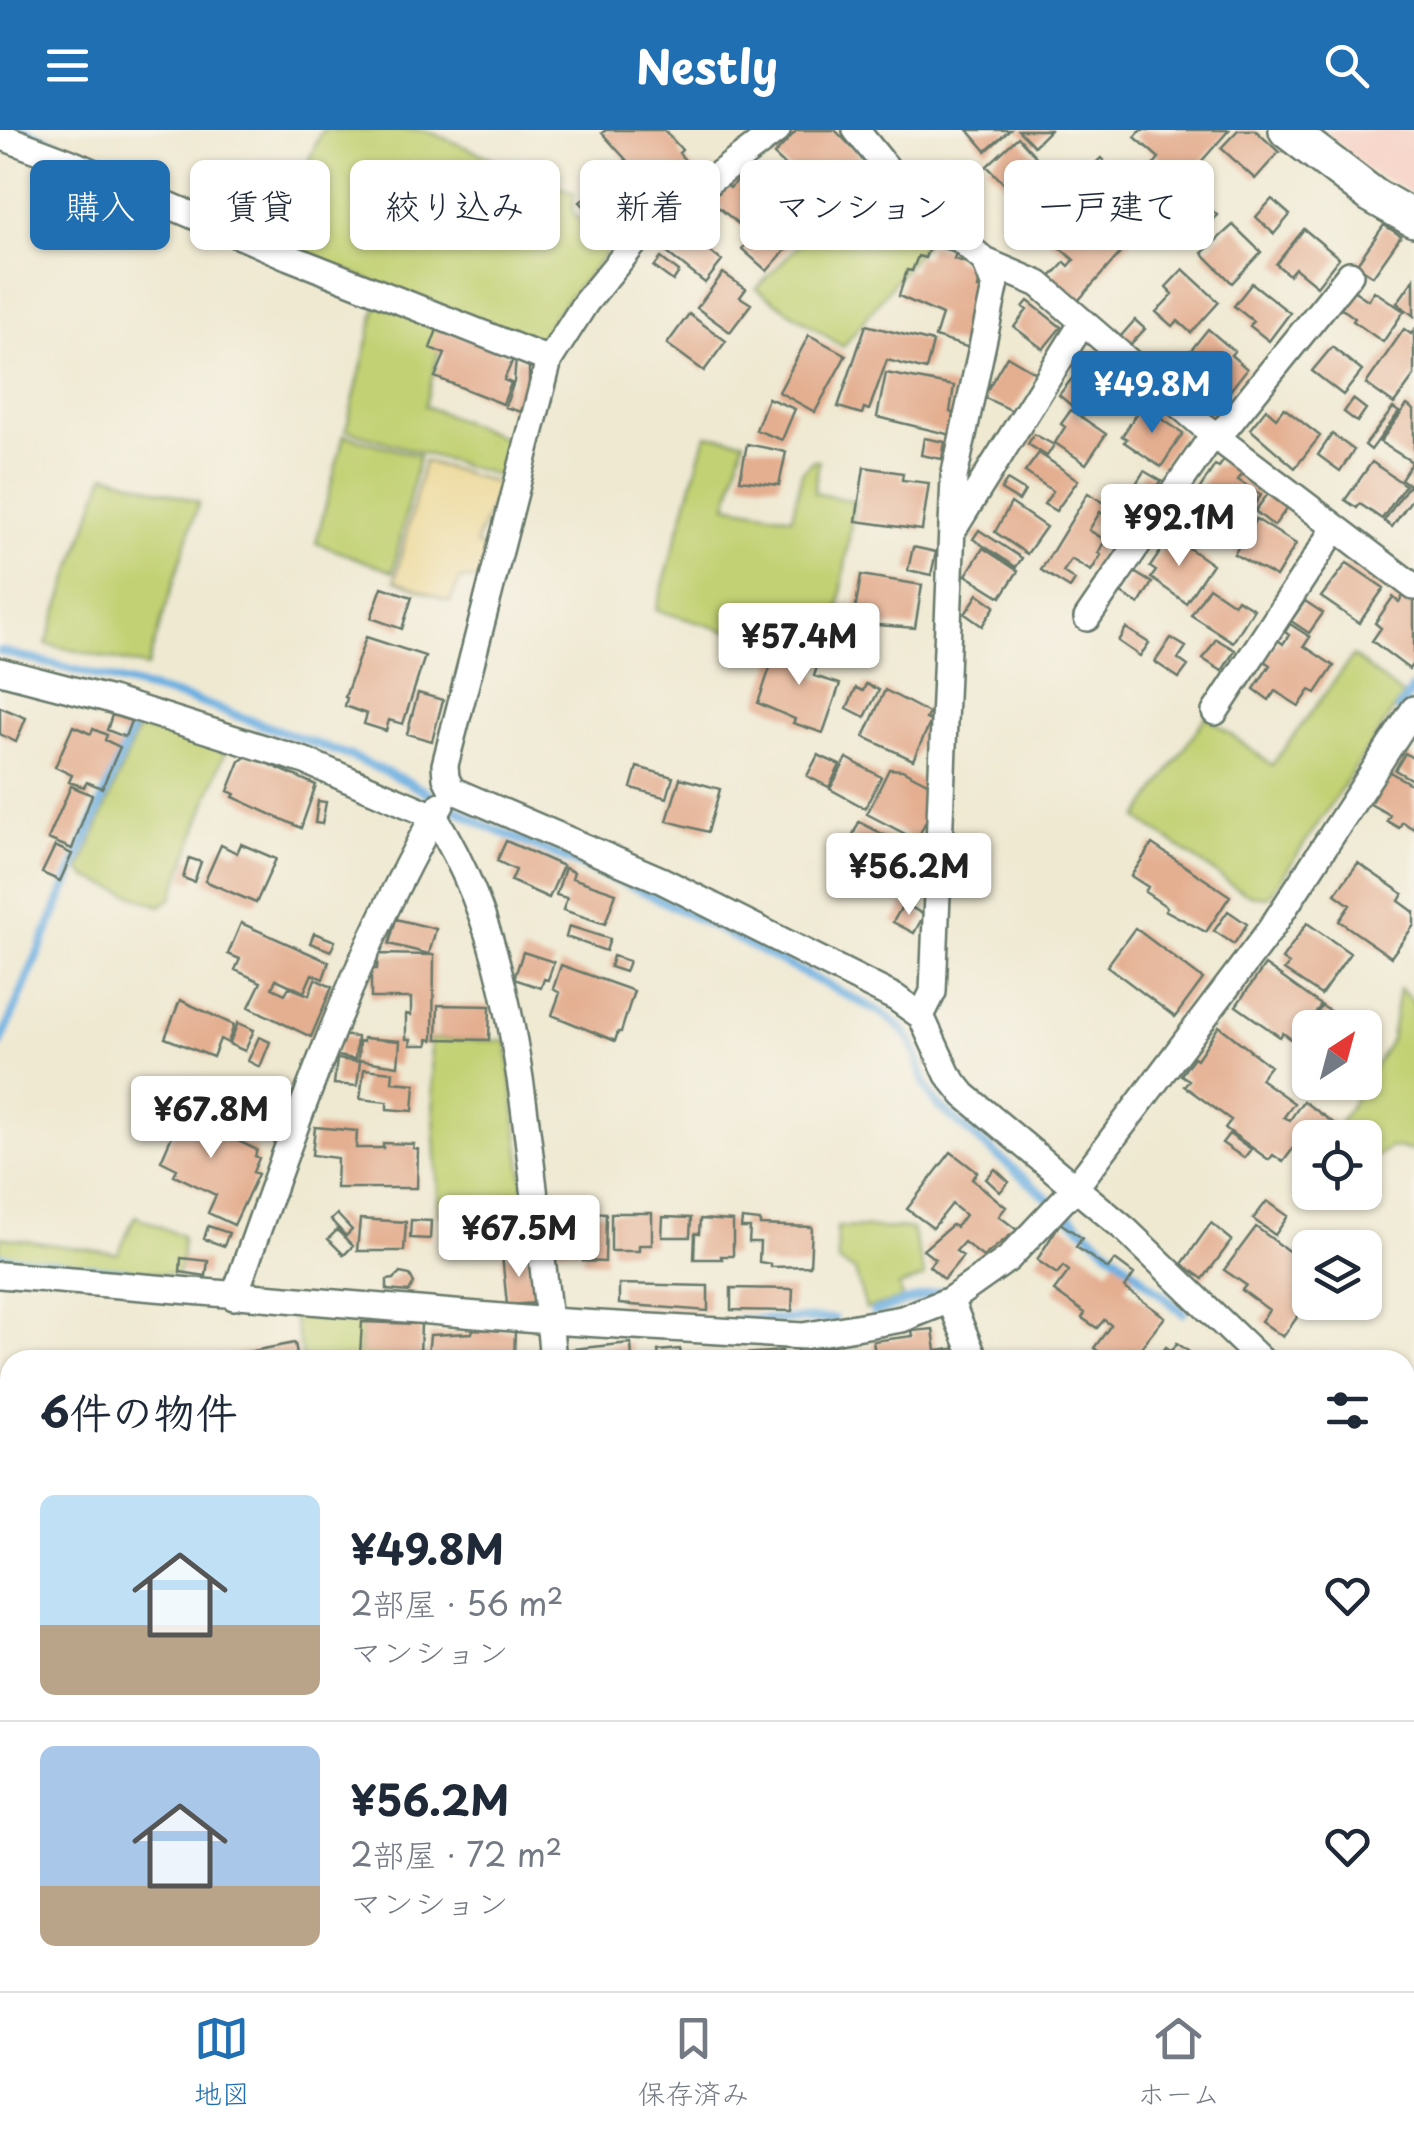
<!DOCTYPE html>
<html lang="ja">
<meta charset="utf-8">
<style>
:root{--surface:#fff;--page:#f6f6f7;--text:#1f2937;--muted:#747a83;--line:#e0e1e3;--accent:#1f6fb2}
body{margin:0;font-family:"Playpen Sans","Klee One",sans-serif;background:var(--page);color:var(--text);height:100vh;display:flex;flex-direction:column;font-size:38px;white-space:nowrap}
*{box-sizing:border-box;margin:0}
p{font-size:32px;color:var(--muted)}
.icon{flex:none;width:55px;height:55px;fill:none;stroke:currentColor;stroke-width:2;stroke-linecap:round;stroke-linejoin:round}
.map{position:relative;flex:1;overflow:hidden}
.sheet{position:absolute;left:0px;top:1220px;width:1415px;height:642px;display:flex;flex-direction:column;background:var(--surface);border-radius:30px 30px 0 0;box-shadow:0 2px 8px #0004}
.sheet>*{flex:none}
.banner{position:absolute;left:30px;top:30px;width:1355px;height:90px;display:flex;gap:20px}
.needle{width:65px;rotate:36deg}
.buttons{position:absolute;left:1292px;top:880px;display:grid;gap:20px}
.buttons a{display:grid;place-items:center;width:90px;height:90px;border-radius:15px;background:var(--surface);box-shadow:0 2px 8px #0004;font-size:50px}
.price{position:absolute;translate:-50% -85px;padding:0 22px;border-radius:10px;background:#fff;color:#222;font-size:32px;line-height:65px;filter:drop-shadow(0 2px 5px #0008)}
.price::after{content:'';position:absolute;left:50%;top:60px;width:30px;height:22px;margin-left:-15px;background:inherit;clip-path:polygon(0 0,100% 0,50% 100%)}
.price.selected{background:var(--accent);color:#fff}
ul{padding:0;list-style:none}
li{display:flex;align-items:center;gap:30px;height:250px;padding:0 40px}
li+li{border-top:2px solid var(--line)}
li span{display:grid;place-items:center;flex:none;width:280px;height:200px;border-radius:15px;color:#555}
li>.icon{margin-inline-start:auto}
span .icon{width:120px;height:120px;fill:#fffc;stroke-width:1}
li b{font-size:42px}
h2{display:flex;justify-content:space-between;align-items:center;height:120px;padding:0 40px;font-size:42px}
.chip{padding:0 35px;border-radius:15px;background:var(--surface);box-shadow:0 2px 8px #0004;font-size:35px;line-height:90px}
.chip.selected{background:var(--accent);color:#fff}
header{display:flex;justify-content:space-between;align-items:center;height:130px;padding:0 40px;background:var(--accent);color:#fff;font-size:45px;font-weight:700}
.dock{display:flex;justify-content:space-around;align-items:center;height:140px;border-top:2px solid var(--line);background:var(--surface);font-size:28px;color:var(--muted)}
.dock a{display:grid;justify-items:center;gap:5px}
.dock .selected{color:var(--accent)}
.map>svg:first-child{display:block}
.built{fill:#f7d1c6}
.green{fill:#c2d173;stroke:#708754;stroke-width:2.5}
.sand{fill:#eeda9e;stroke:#868c69;stroke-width:2.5}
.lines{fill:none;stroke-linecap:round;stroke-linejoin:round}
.stream{stroke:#6db0e2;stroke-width:9}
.building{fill:#e4ae90}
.minor-casing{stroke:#68796b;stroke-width:30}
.secondary-casing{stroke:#68796b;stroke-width:40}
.primary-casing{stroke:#68796b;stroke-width:45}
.minor{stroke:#fff;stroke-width:25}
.secondary{stroke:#fff;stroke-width:35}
.primary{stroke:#fff;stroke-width:40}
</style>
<header><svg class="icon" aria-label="menu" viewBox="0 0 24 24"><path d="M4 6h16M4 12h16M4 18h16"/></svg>Nestly<svg class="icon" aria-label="search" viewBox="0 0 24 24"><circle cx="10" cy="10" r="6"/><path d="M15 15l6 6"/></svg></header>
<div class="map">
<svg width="1414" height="1861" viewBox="0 0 1414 1861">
<rect width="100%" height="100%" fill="#f7f3e8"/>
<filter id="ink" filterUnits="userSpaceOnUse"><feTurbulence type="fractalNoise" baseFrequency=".01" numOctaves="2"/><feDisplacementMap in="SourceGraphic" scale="20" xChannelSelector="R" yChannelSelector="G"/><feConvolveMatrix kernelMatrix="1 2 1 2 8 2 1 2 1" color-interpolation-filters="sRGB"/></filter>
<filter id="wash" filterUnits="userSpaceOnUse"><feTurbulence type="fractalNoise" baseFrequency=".0048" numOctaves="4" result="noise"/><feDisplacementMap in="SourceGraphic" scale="40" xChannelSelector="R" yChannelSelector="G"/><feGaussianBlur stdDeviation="2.25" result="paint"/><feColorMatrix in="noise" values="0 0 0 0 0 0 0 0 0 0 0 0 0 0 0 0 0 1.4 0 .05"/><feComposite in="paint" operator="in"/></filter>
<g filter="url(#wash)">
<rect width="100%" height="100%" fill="#efe9d2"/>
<path class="built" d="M1325,0h89v64l-47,-24z"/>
<path class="green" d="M322,0h103l149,63 -2,19 37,38 -54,64 -18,32 -264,-104z
M872,39l64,60 -93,118 -87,-58z
M378,170l66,31 -19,75 91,37 -8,36 -162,-49z
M344,305l75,21 -26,116 -77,-29z
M706,305l38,5 -17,65 65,12 10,-45 11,-12 6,1 -5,32 40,8 -19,138 -7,12 -54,-19 -4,12 -114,-34z
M105,344l94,28 -52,165 -101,-23z
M1353,526l50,40 -134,201 -19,-2 -15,-8 -97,-69 68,-102 66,49z
M139,597l86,24 -53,147 -12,8 -74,-29 -6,-7z
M1399,859l15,13v149l-24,-4 -15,11 -10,-9v-11l-12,-1 -14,-13 52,-84z
M430,909l77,2 20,171 -88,3z
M135,1086l47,20v19l-5,20 -177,-20v-18l118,17z
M837,1097l75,2 13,48 -26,9 3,13 -36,10 -11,-38 -17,-9z
M301,1179l63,6 -5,37 66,4 1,4h-123l-10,-44z
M1405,1618l9,4v168l-9,-2z
M718,1853v-1l177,1 -14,8h-162z"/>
<path class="sand" d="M424,331l76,23 -24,59 14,10 -8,27 -22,-1 -10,23 -55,-22z"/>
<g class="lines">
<path class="stream" d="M22,0l44,18
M0,521l193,49 157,56 58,26 76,43 157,65 239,122c54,34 25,56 60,95l243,206
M1399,579l15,-22
M0,914l135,-322
M288,981l14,-36
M0,1127l146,18
M505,1175l39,3
M874,1182l66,-21
M739,1190l95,-1
M0,1336l10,2
M0,1529l10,3
M287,1861l3,-9
M458,1861l2,-9"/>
</g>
<g id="blocks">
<path class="building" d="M606,0h58l18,20 -3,3 16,19 -80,70 -23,-26 46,-43 -36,-40z
M797,0h38l30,31 -41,42 -22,-21 -3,3 -11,-10 3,-4 -17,-16z
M968,0h42l-24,21z
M1018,0h32l-16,16z
M1141,0h88l-44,50 -4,-4 -10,12 -21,-19 9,-11 -24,-21z
M1238,0h17l24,22 -24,27 -34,-31z
M1018,7l29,32 -30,28 -30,-31z
M1101,28l15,16 -16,16 -16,-16z
M614,41l11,11 -34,31 -11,-11z
M52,42l36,13 -11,28 -35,-13z
M742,45l30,28 -15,17 -6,-4 -9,11 -31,-26 14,-17 5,4z
M1080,48l41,36 -8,11 18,16 -54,61 -28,-23 16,-17 4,4 5,-6 -44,-37 35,-36 4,3z
M1186,55l31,30 -23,24 -31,-29z
M809,62l18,15 -16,20 -18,-15z
M1272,69l18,16 -16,19 -18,-17z
M1140,71l14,13 -12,14 -14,-12z
M775,74l29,25 -37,42 -25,-22 14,-16 -4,-4z
M1233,95l28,27 -29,31 -30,-30z
M1384,95l17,11 -28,40 -17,-11z
M678,96l44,35 -17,22 -44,-35z
M1304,99l35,29 -22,28 -22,-18 -6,7 -13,-11z
M930,115l26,7 -2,7 23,7 4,8 -3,14 7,2 -12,59 -38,-12 7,-22 -43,-19 8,-26 5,1 6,-15 7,2z
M661,128l18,14 -6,9 -19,-14z
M1183,139l36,33 -28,31 -13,-12 -6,5 -16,-14 17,-18 -7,-7z
M723,143l23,16 -6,8 11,7 -21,28 -33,-24z
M1414,149v37l-17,-13z
M1252,153l38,30 -21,28 -19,-15 3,-5 -19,-15z
M1353,160l15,10 6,-9 30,20 -21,31 -30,-21 2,-3 -14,-10z
M1028,171l33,26 -18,22 -29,-22 13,-17 -4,-3z
M689,184l37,27 -22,30 -37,-27z
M1135,190l10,9 -16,17 -9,-9z
M866,195l67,17 -7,28 -39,-10 -18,50 -5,-2 -2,6 -24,-7z
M438,197l76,30 -10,23 7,3 -8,21 -68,-27 10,-23 -15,-6z
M1208,199l26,22 -3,4 16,14 -18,23 -17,-14 -7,8 -26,-21z
M1404,199l7,5 3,-4v46l-20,28 -28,-20z
M809,205l37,20 -31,57 -36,-20z
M1332,217l30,24 -19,24 -31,-24z
M1007,226l29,17 -23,38 -30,-14z
M516,228l13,3v26l-8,25 -16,-5 9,-25z
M1101,230l36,28 -20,24 -29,-23 -15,18 -14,-12 15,-19 8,8z
M886,243l68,13 -4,26 5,2 -4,21 -74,-18z
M768,268l27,11 -13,31 -26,-10z
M1353,269l13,10 -9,13 -13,-10z
M1407,275l7,5v78l-13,-9 11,-17 -32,-20z
M1142,276l41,27 -22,34 -37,-25 3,-3 -5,-3z
M1284,278l36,28 -25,32 -45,-39 16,-20 10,9z
M1393,278l6,4 -28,38 -6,-5z
M1071,280l35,24 -20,30 -31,-21 10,-16 -4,-3z
M1034,304l20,11 -7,11 -19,-12z
M1332,304l22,16 -14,21 -22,-16z
M924,308l21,4 -3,17 -21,-4z
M747,314l39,8 -7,33 -39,-5z
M1039,323l39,27 -22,31 -12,-7 9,-13 -28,-19z
M1224,330l19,13 -5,7 23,15 -23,34 -45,-30 22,-34 4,2z
M1372,332l33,23 -23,34 -22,-15 -3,4 -12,-8z
M864,337l39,6 -1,7 27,3 -7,47 -66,-9z
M1144,341l17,10 -12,19 -17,-10z
M1007,350l18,11 -6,10 -18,-11z
M1408,356l6,5v5l-22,31 -8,-6z
M1088,363l31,19 -6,9 -13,-9 -11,18 16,10 -7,13 3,2 -10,16 -20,-12 -8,13 12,8 -5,8 -29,-18z
M1268,364l19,14 -13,18 -19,-15z
M1011,373l35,24 -19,27 -32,-22z
M1256,389l40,25 -20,33 -42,-23z
M979,400l43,28 -6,9 -43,-28z
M1171,406l41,28 -26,39 -35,-25 5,-7 -6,-4z
M913,417l23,5 -5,23 -23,-5z
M983,418l35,23 -17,26 -35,-22z
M1347,433l37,25 -25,35 -38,-26z
M1134,442l18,11 -13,21 -18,-11z
M861,445l61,10 -7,43 -62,-5z
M382,457l30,10 -10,32 -31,-11z
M1209,457l25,17 3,-5 17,10 -21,33 -42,-27z
M1405,463l9,7v62l-5,7 -37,-28 9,-13 -6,-5 18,-26 6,5z
M978,464l17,12 -13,20 -17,-12z
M1305,471l18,12 -14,20 -18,-12z
M1290,494l20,13 -6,9 30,20 -18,27 -6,-3 -11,16 -24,-15 -6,9 -15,-11 16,-24 -6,-4 14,-21 5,4 6,-9 -4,-3z
M1126,498l23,15 -9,13 -22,-15z
M366,507l59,19 -22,68 -14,-4 -3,11 -22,-7 3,-10 -22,-8 2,-8 -2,-1z
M1171,508l15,9 -8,12 10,7 -9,12 -24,-16z
M1216,509l19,11 -13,21 -19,-12z
M779,511l42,14 -7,21 26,8 -17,49 -30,-10 2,-4 -37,-16z
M866,554l13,6 -14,27 -18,-9 9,-20 7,3z
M885,560l44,23 -3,6 5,2 -18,39 -49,-23z
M418,563l25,7 -11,41 -25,-7z
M0,577l26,11 -10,24 -16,-8z
M112,585l19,6 -6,16 -18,-7z
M73,596l18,8 2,-5 14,6 -2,5 15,7 -18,41 -15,-6 -3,5 -15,-5 3,-7 -17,-8z
M1405,623l9,6v22l-19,-11z
M248,625l68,30 -15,43 -68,-31 2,-3 -7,-3 12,-30z
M818,625l22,10 -11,22 -22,-11z
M847,628l34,19 -16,31 -35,-19z
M637,637l36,10 -6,21 -36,-10z
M889,639l13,1 29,15 1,23 -15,32 -50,-26z
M1388,641l26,15v43l-12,-7 -3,6 -12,-7 3,-6 -20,-11z
M680,648l40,11 -12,43 -41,-11z
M71,656l21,9 -20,54 -24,-10z
M318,671l8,1 -4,22 -7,-1z
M859,692l51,26 -14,42 -4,-2 -3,4 -30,-15 2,-5 -17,-9 12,-24 -4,-2z
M506,711l57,25 -14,32 -38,-17 5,-11 -19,-9z
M241,714l35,15 -20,44 -51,-22 16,-36 16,8z
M1152,714l78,52 -24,36 -41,-22 2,-3 -22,-15 3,-5 -17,-11z
M55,716l17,8 -12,27 -18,-8z
M189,728l12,4 -7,20 -11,-4z
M1358,733l45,31 -4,7 15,11v13l-23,32 -52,-36 11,-16 -15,-11z
M565,738l9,4 -2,6 44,15 -11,31 -42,-14 4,-12 -11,-3z
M904,773l20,12 -10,18 -21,-11z
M1228,781l19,13 -13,20 -20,-13z
M396,789l40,10 -7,25 -40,-10z
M241,793l88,39 -6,17 -11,-5 -8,18 -28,-13 -4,9 13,6 4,-7 20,8 6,-16 17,8 -21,50 -62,-30 12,-25 -26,-12 5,-11 -12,-5z
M1307,793l43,30 -29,42 -37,-25 5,-6 -7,-5z
M569,796l41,13 -4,12 -40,-14z
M1135,798l68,51 -28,38 -68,-51z
M314,803l21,8 -4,10 -21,-8z
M523,822l31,10 -6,18 -4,-1 -3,9 -27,-9z
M378,824l56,1 -1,85 -5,-1v6h-18l1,-6h-5v-25l5,1v-17h-40v-29h6z
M613,826l16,5 -4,11 -15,-5z
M561,835l73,26 -13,41h-3l-3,9 -63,-26 8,-22 -7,-4z
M1265,835l56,40 -26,37 -12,-9 -3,4 -44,-31z
M180,870l54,25 -6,18 -8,-4 -7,18 -48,-19z
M438,875l52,1 -1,34 -52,-1z
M1322,876l11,7 -10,15h-16z
M238,893l16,7 -9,21 -16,-7z
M1219,896l51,40 -10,13 34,24 -10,14 6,3 13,-19 32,23 -3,4 13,10h-35v6l-9,-6 -18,24 -10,-7 -4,5 -44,-32 6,-8 -47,-34 5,-6 -8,-5 13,-18 3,2z
M340,905l17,2 -2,22 -18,-3z
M259,907l11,5 -10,25 -12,-6z
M363,908l37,3 -2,25 -40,-6 1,-19 4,1z
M337,929l23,3 -3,24 -23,-2z
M364,939l29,3 -1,10 23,2 -2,27 -26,-2v-7l-27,-3z
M177,966l25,12 -5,13 60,29 -2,6 4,2 -6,14 5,2 -24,51 -26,-12 8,-18 -42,-20 3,-6 -16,-8 17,-39 -11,-6z
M315,997l42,4 -1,17h27v-5l31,1 -1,4 5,1 -1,39h-81l1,-30 -25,-3z
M1229,1004l22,15 -7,9 -22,-15z
M951,1022l26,20 -5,7 34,28 -7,9 18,14 -34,27 -19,-15 -8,9 7,5 -19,23 -15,-13 6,-7 -12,-9 29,-25 4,2 9,-12 -13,-11 -19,24 -26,-19z
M995,1039l14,13 -9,10 -14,-13z
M1267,1071l21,15 -13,19 -22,-16z
M544,1081l62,2 -1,49 -22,-1 -1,-11 -26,-1v-5l-8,-1z
M611,1083h41v32h-13v6h-28z
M337,1084l15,16 -6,6 -15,-16z
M663,1087l28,1 -1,19h-28z
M360,1089l46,3 -2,29h-47z
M700,1089l33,2v35h-12l1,3h-28l1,-26 4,1z
M742,1089l18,2v4l52,2 -2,39 -39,1v-3l-12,-2 1,-20h-11l1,-14h-9z
M411,1090l20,1 -1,18 -20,-1z
M1060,1093l22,15 -6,9 32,22 7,-9 19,14 -9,14 40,29 -34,43h-40l7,-9 -4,-3 17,-23 -7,-5 -7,8 -15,-10 3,-5 -31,-22 15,-20 -6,-5 -6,8 -20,-14z
M1211,1093l21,17 -29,39 -21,-15z
M208,1096l21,7 -5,13 -20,-7z
M1256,1097l54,40v32l-27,38 -22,-16 8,-11 -27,-20 4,-5 -22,-15z
M337,1100l16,16 -9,9 -16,-16z
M502,1125h26l9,48 -30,2z
M181,1128l27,3 -2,15 -26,-4z
M400,1143l10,2 4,8 -5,9 -22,-2v-10l7,-1z
M619,1154l89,2v25l-89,-7z
M731,1158l62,1 -1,22 -61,-1z
M362,1192l59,2 -1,34 -60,-3z
M473,1199l42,2 -1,29h-76v-5h-10l2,-20 42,-2z
M933,1199l3,22 23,-3 6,12h-89l-3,-19 40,-5 -1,-5z
M295,1213l3,17h-71l-1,-4z
M631,1213l1,17h-69l-1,-10z
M1177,1213l23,17h-44l10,-13 6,4z
M839,1217v8l15,-1v6h-56l-1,-12z
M680,1219l2,11h-23l-1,-9z
M782,1221l1,9h-53v-5z
M1405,1395l9,1v45l-9,-1z
M1405,1477l9,3 -5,21 -4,-2z
M1414,1562v52l-9,-6v-31z
M1405,1826l9,4v31h-30l3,-9h18z
M684,1852h30l1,4 -30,5z
M955,1852h43l-16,9h-23z
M1099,1852h44l-13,7 1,2h-28z
M1205,1852h91l1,9h-91z
M1342,1852l1,9h-24l-1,-7z"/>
</g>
</g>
<g filter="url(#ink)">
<use href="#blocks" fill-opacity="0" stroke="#68796b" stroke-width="2.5"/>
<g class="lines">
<g class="minor-casing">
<path id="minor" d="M777,0l-132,100 -59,72 -37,58 -104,405 1,13 6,12 209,90 235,118 25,18 27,59 16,20 162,135 135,130
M856,0l51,63 78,68 10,26 -41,190 -21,515 -12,24
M0,6l69,26 220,95 260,103
M985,131l54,23 176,152 199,151
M953,400l130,-208
M1087,488l119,-173 22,-20 122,-151
M0,541l108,28 197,62 129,55c-85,151 -142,317 -200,481
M1215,582l120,-183
M441,675l-7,11c68,108 83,230 98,355 7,63 15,126 21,189
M0,1145l549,46 254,15 99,-17 48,-19 58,-41 67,-71 195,-258 144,-221
M950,1170l25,60
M1405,1346l9,7
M0,1744l10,-8
M1405,1809l9,-1
M636,1852l1,9
M1191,1852l2,9
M41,1861l8,-9"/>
</g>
<g class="secondary-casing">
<path id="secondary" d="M1287,0l85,65 42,24"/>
</g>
<g class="primary-casing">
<path id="primary" d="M1405,1293l9,-6
M0,1839l10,-9"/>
</g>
<use href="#minor" class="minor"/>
<use href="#secondary" class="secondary"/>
<use href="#primary" class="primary"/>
</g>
</g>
</svg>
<div class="buttons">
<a><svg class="needle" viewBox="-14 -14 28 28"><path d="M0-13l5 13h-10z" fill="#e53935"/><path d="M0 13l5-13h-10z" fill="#747a83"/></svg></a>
<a><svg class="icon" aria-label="locate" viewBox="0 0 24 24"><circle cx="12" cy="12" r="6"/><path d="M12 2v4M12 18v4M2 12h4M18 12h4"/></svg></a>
<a><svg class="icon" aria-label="layers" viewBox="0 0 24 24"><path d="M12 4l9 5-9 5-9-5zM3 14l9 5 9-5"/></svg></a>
</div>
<b class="price selected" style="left:1152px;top:306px">¥49.8M</b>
<b class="price" style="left:1179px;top:439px">¥92.1M</b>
<b class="price" style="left:799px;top:558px">¥57.4M</b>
<b class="price" style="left:909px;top:788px">¥56.2M</b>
<b class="price" style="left:211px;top:1031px">¥67.8M</b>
<b class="price" style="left:519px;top:1150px">¥67.5M</b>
<div class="banner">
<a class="chip selected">購入</a>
<a class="chip">賃貸</a>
<a class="chip">絞り込み</a>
<a class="chip">新着</a>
<a class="chip">マンション</a>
<a class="chip">一戸建て</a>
</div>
<section class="sheet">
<h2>6件の物件<svg class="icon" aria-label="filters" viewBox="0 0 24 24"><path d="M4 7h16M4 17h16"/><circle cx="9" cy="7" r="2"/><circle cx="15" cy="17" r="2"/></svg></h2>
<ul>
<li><span style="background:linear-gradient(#bfe0f5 65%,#b9a48a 0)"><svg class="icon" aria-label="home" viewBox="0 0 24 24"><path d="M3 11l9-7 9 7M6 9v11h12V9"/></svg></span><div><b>¥49.8M</b><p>2部屋 · 56 m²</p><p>マンション</p></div><svg class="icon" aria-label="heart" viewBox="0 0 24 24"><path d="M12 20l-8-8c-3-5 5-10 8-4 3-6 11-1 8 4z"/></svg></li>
<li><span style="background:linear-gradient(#a9c7e8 70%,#b9a48a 0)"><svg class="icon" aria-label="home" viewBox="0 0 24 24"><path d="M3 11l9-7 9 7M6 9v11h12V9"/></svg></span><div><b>¥56.2M</b><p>2部屋 · 72 m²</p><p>マンション</p></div><svg class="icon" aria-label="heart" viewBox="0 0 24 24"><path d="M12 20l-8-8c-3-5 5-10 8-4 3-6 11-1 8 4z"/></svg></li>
</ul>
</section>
</div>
<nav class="dock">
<a class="selected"><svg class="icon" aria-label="map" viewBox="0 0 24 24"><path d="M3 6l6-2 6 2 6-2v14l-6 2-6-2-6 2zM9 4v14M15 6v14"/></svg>地図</a>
<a><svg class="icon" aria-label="saved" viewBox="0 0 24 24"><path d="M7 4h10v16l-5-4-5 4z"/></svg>保存済み</a>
<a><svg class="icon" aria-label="home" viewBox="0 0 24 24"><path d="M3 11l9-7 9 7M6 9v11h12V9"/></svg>ホーム</a>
</nav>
